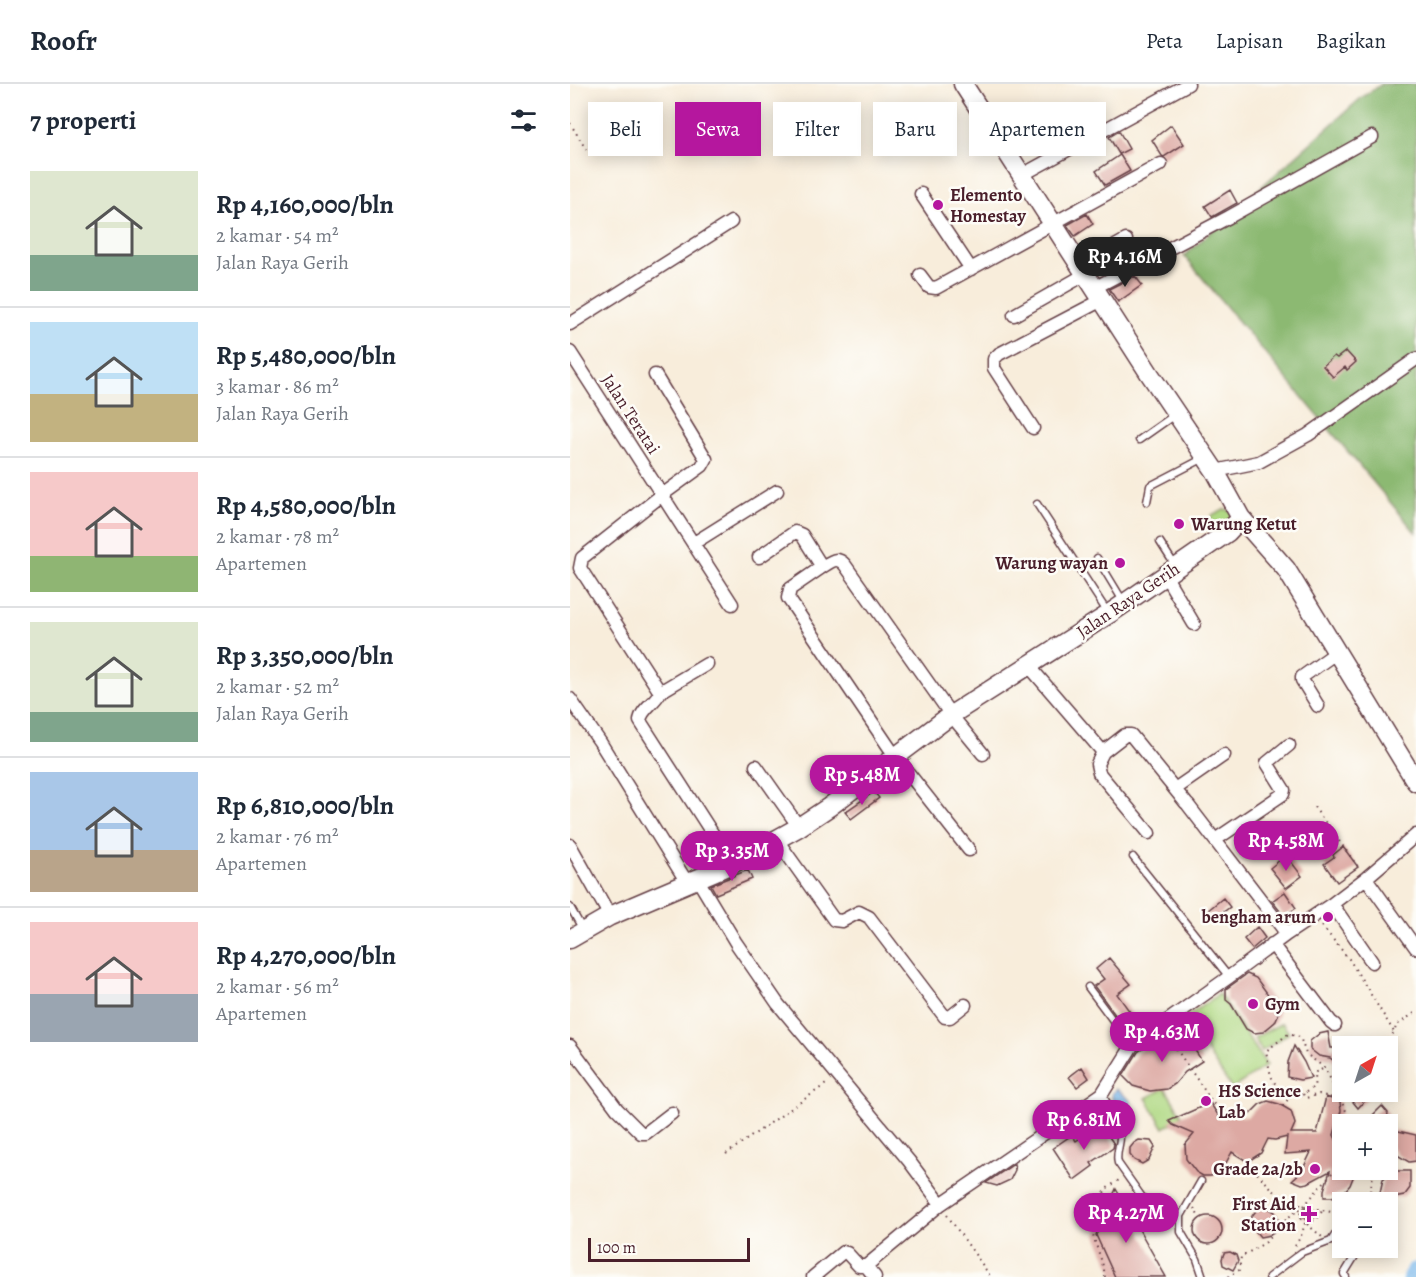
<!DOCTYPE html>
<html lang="id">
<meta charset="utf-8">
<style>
:root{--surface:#fff;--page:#f6f6f7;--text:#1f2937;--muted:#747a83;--line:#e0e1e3;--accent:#b5179e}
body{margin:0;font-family:Alegreya,serif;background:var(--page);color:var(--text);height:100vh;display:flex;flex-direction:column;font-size:22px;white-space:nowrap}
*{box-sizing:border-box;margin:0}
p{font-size:20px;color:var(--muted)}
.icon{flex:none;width:33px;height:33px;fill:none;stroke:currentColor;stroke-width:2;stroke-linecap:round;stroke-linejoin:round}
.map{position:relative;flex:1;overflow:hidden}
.side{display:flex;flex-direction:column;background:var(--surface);width:570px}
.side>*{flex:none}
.banner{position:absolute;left:18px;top:18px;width:570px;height:54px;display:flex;gap:12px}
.needle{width:39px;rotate:39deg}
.buttons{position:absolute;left:762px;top:952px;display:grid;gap:12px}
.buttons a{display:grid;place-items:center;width:66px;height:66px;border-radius:0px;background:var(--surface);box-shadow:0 3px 15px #0003;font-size:30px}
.scale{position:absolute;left:18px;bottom:15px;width:162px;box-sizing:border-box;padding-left:6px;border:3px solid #4a1f2b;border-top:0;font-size:16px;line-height:21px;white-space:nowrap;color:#4a1f2b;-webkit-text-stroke:4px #fdfcf7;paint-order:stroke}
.price{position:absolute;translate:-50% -51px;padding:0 14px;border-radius:21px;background:var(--accent);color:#fff;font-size:20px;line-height:39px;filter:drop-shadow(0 2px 3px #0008)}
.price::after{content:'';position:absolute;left:50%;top:36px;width:18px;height:14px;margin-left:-9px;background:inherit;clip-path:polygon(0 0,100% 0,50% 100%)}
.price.on{background:#222;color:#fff}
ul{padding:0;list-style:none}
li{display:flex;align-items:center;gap:18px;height:150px;padding:0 30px}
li+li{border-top:2px solid var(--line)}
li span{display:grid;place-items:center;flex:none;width:168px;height:120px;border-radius:0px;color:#555}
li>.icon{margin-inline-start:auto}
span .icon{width:72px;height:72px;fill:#fffc;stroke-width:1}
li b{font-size:26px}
h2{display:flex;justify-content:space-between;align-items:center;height:72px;padding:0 30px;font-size:26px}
.pill{padding:0 21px;border-radius:0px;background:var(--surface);box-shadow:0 3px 15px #0003;font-size:21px;line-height:54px}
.pill.on{background:var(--accent);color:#fff}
header{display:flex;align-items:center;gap:36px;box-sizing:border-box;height:84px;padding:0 30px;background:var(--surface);border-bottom:2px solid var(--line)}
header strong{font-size:28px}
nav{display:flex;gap:33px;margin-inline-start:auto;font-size:21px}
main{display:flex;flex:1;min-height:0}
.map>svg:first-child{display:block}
.green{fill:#b0d984;stroke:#7d7c58;stroke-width:1.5}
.forest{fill:#8cb972;stroke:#6b6c4e;stroke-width:1.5}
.water{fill:#77b6eb;stroke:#606a8b;stroke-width:1.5}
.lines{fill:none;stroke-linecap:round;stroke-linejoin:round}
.river{stroke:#77b6eb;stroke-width:20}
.building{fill:#dda9a3}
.lane-casing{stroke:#643e45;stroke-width:9}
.street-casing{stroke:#643e45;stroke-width:15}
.secondary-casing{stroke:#643e45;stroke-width:21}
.path{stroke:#643e45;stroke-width:2;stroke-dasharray:1.5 4.5;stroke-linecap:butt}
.lane{stroke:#fff;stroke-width:6}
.street{stroke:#fff;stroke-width:12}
.secondary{stroke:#fff;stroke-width:18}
.poi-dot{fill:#b5179e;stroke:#fdfcf7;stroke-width:2}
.labels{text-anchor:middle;stroke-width:5;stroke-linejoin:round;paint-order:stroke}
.poi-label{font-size:18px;font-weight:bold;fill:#4a1f2b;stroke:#fdfcf7;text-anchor:start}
.street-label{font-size:18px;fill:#4a1f2b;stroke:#fdfcf7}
</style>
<header>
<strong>Roofr</strong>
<nav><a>Peta</a><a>Lapisan</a><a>Bagikan</a></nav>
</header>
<main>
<section class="side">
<h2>7 properti<svg class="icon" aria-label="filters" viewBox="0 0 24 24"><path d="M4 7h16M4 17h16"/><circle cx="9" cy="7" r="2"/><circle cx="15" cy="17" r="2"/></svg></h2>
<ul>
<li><span style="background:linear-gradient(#dfe7d0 70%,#7fa58c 0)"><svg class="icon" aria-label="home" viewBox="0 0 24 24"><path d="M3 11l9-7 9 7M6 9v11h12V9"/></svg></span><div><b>Rp 4,160,000/bln</b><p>2 kamar · 54 m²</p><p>Jalan Raya Gerih</p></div></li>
<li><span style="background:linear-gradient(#bfe0f5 60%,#c2b280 0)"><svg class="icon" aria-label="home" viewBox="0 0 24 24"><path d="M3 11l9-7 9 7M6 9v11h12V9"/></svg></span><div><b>Rp 5,480,000/bln</b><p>3 kamar · 86 m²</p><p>Jalan Raya Gerih</p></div></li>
<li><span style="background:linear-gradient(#f6c9c9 70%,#8fb573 0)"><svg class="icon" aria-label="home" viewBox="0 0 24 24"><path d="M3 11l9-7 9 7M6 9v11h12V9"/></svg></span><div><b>Rp 4,580,000/bln</b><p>2 kamar · 78 m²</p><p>Apartemen</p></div></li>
<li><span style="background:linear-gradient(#dfe7d0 75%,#7fa58c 0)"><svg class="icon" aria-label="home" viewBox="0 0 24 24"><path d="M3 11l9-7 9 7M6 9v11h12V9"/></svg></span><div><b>Rp 3,350,000/bln</b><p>2 kamar · 52 m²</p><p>Jalan Raya Gerih</p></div></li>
<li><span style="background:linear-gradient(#a9c7e8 65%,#b9a48a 0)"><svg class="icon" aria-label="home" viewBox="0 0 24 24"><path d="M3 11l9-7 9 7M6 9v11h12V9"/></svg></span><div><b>Rp 6,810,000/bln</b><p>2 kamar · 76 m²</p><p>Apartemen</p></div></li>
<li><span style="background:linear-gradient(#f6c9c9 60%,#9aa5b1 0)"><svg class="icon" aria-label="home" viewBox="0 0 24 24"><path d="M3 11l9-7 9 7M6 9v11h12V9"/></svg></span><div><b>Rp 4,270,000/bln</b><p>2 kamar · 56 m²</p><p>Apartemen</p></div></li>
</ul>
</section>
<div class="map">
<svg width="846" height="1193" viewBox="0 0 846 1193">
<rect width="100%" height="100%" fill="#fdfcf7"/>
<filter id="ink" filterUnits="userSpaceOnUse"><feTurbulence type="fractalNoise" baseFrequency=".0167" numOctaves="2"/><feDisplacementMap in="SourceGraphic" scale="12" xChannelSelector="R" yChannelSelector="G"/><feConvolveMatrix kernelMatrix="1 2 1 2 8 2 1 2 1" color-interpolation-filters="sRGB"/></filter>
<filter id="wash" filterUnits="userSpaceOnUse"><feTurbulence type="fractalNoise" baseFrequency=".008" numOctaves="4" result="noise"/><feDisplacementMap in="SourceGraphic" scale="24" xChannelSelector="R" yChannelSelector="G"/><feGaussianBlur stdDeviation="1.35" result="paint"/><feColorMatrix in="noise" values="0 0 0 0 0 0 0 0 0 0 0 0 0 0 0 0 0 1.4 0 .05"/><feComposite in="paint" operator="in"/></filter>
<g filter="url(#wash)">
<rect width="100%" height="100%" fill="#f8eddb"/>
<path class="green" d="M654,425l4,1 7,5 -22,18 -4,-9 3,-9z
M649,910l48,71 -35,24 -47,-71z
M712,939l7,10 -27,18 -8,-13z
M595,1004l17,28 -18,12 -18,-30z"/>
<path class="forest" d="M812,0h34v449l-232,-277 177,-158z"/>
<path class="water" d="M546,1005l15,12v5l-5,6 -7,1c-5,-4 -7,-13 -7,-19z"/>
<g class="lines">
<path class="river" d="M842,1193l4,-5"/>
</g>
<g id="blocks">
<path class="building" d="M601,41l13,19 -20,13 -2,-1 -10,-16z
M549,47l10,18 -10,5 -10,-17z
M550,71l10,16 -25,14 -9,-14z
M660,106l7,13 -25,14 -7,-11z
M517,130l6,10 -18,12 -8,-11z
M565,192l7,9 -24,17 -9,-13z
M776,267l10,11 -9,8 -2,-3 -12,10 -10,-11 11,-10 3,2z
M304,708l5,6 -28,21 -6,-7z
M773,763l15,20 -21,15 -13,-18 10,-7 -1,-2z
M716,771l16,21 -16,12 -16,-20z
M178,786l4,9 -36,15 -5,-9z
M715,808l11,16 -12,8 -12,-15z
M653,814l7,9 -16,12 -7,-8z
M687,843l8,11 -13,11 -8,-10z
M539,874l22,26 -14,10 21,29 -11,8 -33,-45 10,-7 -8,-10z
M677,890l9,4 22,30v7l-3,7 -12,10 -9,1 -8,-4 -15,-25 -5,-4v-11z
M604,944l8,13 5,-3 15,23 -17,11 -10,12 -8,5 -17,2 -17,-5 -10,-10 15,-24z
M758,948l3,16h11v19l-12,-9 -11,-2 -9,-7v-8l9,-7z
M724,962l10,16 7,16 -11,2 -13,-3 1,-15z
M512,983l7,11 -12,9 -8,-10z
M775,1008h28l-15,16z
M756,1013l14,5 1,9 -7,24 8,17v18h14l-6,15 -6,7 -12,5h-8v-7l6,-19 -22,12 -6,1 -10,-4 10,-9 9,-19 -26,2 2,-17 -12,3 -7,-1 -7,14 -11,7h-5l-13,-8 -10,18 -11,6h-8l-7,-4 -10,-13 -1,-14 9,-11 -21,-9 -4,-4 41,-18 10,15 11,-3 16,2 13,-13 8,-3 11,3 12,7 4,13 -4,9h26z
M812,1022l6,7 -2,12h-16l3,-10z
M530,1040l14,20 -1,4 -22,15 2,3 -19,14 -21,-32 19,-13 4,6z
M824,1046l22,5v26l-7,1 -12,-7 -6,-9z
M569,1056l12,1 4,6 -6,13 -7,4 -8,-4 -4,-5v-7l4,-5z
M444,1080l1,6 -5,10 -13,6 -11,-3z
M824,1087h16v17l-6,8 -10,2 -15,-1 4,-18z
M546,1105l50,88h-51l-19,-42z
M697,1123l8,5 4,8 -9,15 -10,2 -10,-13 2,-8 6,-8z
M734,1124l12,3 -1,6 -7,3 -6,-3z
M624 1146a14 14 0 1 1 28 0a14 14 0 1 1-28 0Z
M660,1168l6,3 2,6 -5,9 -10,-5 -1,-6 2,-6z"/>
</g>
</g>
<g filter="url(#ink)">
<use href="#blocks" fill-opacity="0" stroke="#643e45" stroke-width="1.5"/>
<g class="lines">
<g class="lane-casing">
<path id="lane" d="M569,356l37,-26
M577,418l3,-16 54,-28
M467,420l71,109
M590,458l16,25
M527,474l26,43
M563,773l96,120
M0,823l13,23
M518,903l44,59
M532,1010c6,12 18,27 18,40 1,10 -5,20 -2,29l31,44 32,9
M631,1097l-20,35v16l16,27 6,18
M699,1193l33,-25 29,-11 10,-15 1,2
M776,1193l-2,-3 16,-26"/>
</g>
<g class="street-casing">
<path id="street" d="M452,91l166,-91
M351,110l50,75
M510,182l46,-26
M350,191l9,12 7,1 225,-124
M524,204l135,-71 143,-80
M444,231l72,-41
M0,240l161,-102
M0,268l92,143 -80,63 -2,10 80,124c-5,11 -19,17 -20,29l92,143
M85,291l51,84 -4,7 -40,29 70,109
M463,344l-39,-60v-9l5,-5 103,-54
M645,387l44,-9 49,-27 108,-76
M124,459l83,-52
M189,473l36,-25 7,3 20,32 -32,22 -2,9 107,158 74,94
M252,483c10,-6 15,-11 23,-2l106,150 32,39
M595,491l29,49
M459,582l74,86 22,-17h6l55,68
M90,608l47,-28
M0,615l30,43 88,142
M748,622l-16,-26v-3l35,-25
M533,668l-6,12 2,9 50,60
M186,682l43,61
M605,705l49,-34
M618,721l99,129
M207,756l57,80 8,1 17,-9 10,5 76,100h5l15,-12
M645,756l68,-46 1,-4 -17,-27 22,-18
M0,761l40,71
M796,794l50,70
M128,796l38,63 42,61 131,157 32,43 161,-110 30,-48 97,-69 58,-43 45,-30 34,-26 50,-43
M762,820l40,58
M702,860l59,78 4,3
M0,962l47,63 24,24h5l26,-20
M296,1182l75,-62
M243,1193l30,-25 4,1 12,13h7l9,11"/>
</g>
<g class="secondary-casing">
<path id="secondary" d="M671,434l45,51 130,213
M0,855l40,-23 122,-52 67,-37 30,-20 122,-92 158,-101 119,-82 13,-14 -26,-47 -66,-98 -186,-289"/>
</g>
<path class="path" d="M0,39l17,28
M744,723l45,61
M752,842l27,33 45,73
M596,950l56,82
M797,963l23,-7 7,-15 19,-13
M733,1010l3,4 13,-4 20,6
M719,1014l14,-4 11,-7 2,-15 9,-4
M713,1022l6,-8c-20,-17 -18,-22 -23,-47l22,-17 12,3 6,17 19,14 23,47 10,10
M778,1041v-10
M156,1070l103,-72
M683,1085l28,29 23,8 36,8v6
M798,1119l6,-33
M624,1124l6,11
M377,1131l44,62
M737,1139l10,-4 5,-8
M737,1140l15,13
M725,1162l6,-10 4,-12 -5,-6 1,-10
M535,1193c-1,-14 -9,-29 -12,-43 -2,-7 0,-16 -1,-24l7,-7 7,-14 13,-9
M658,1193l11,-7 2,-13 25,-15 16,-20 22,-16 38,-45"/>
<use href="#lane" class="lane"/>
<use href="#street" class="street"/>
<use href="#secondary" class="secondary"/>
</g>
</g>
<g class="poi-dot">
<circle cx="368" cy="121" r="6"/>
<circle cx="609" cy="440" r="6"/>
<circle cx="550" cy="479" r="6"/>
<circle cx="758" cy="833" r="6"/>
<circle cx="683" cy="920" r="6"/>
<circle cx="636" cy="1017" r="6"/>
<circle cx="745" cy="1085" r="6"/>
<path d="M736 1121h6v6h6v6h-6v6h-6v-6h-6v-6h6z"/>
</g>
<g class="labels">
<g class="poi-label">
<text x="380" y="117">Elemento<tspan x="380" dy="21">Homestay</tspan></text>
<text x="621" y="446">Warung Ketut</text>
<text x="538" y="485" text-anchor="end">Warung wayan</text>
<text x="746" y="839" text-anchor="end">bengham arum</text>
<text x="695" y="926">Gym</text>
<text x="648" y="1013">HS Science<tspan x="648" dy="21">Lab</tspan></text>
<text x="733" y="1091" text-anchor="end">Grade 2a/2b</text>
<text x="726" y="1126" text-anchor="end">First Aid<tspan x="726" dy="21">Station</tspan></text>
</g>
<g class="street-label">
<text transform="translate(61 330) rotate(57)" y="6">Jalan Teratai</text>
<text transform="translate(558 516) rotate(-34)" y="6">Jalan Raya Gerih</text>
</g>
</g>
</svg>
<div class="buttons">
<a><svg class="needle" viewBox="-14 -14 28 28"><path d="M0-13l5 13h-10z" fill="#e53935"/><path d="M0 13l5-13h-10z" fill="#747a83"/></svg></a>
<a>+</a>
<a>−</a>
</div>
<div class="scale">100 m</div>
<b class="price on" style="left:555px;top:204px">Rp 4.16M</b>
<b class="price" style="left:292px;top:722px">Rp 5.48M</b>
<b class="price" style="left:716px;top:788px">Rp 4.58M</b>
<b class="price" style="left:162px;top:798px">Rp 3.35M</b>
<b class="price" style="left:592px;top:979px">Rp 4.63M</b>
<b class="price" style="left:514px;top:1067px">Rp 6.81M</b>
<b class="price" style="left:556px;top:1160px">Rp 4.27M</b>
<div class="banner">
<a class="pill">Beli</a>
<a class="pill on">Sewa</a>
<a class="pill">Filter</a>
<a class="pill">Baru</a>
<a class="pill">Apartemen</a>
</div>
</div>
</main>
